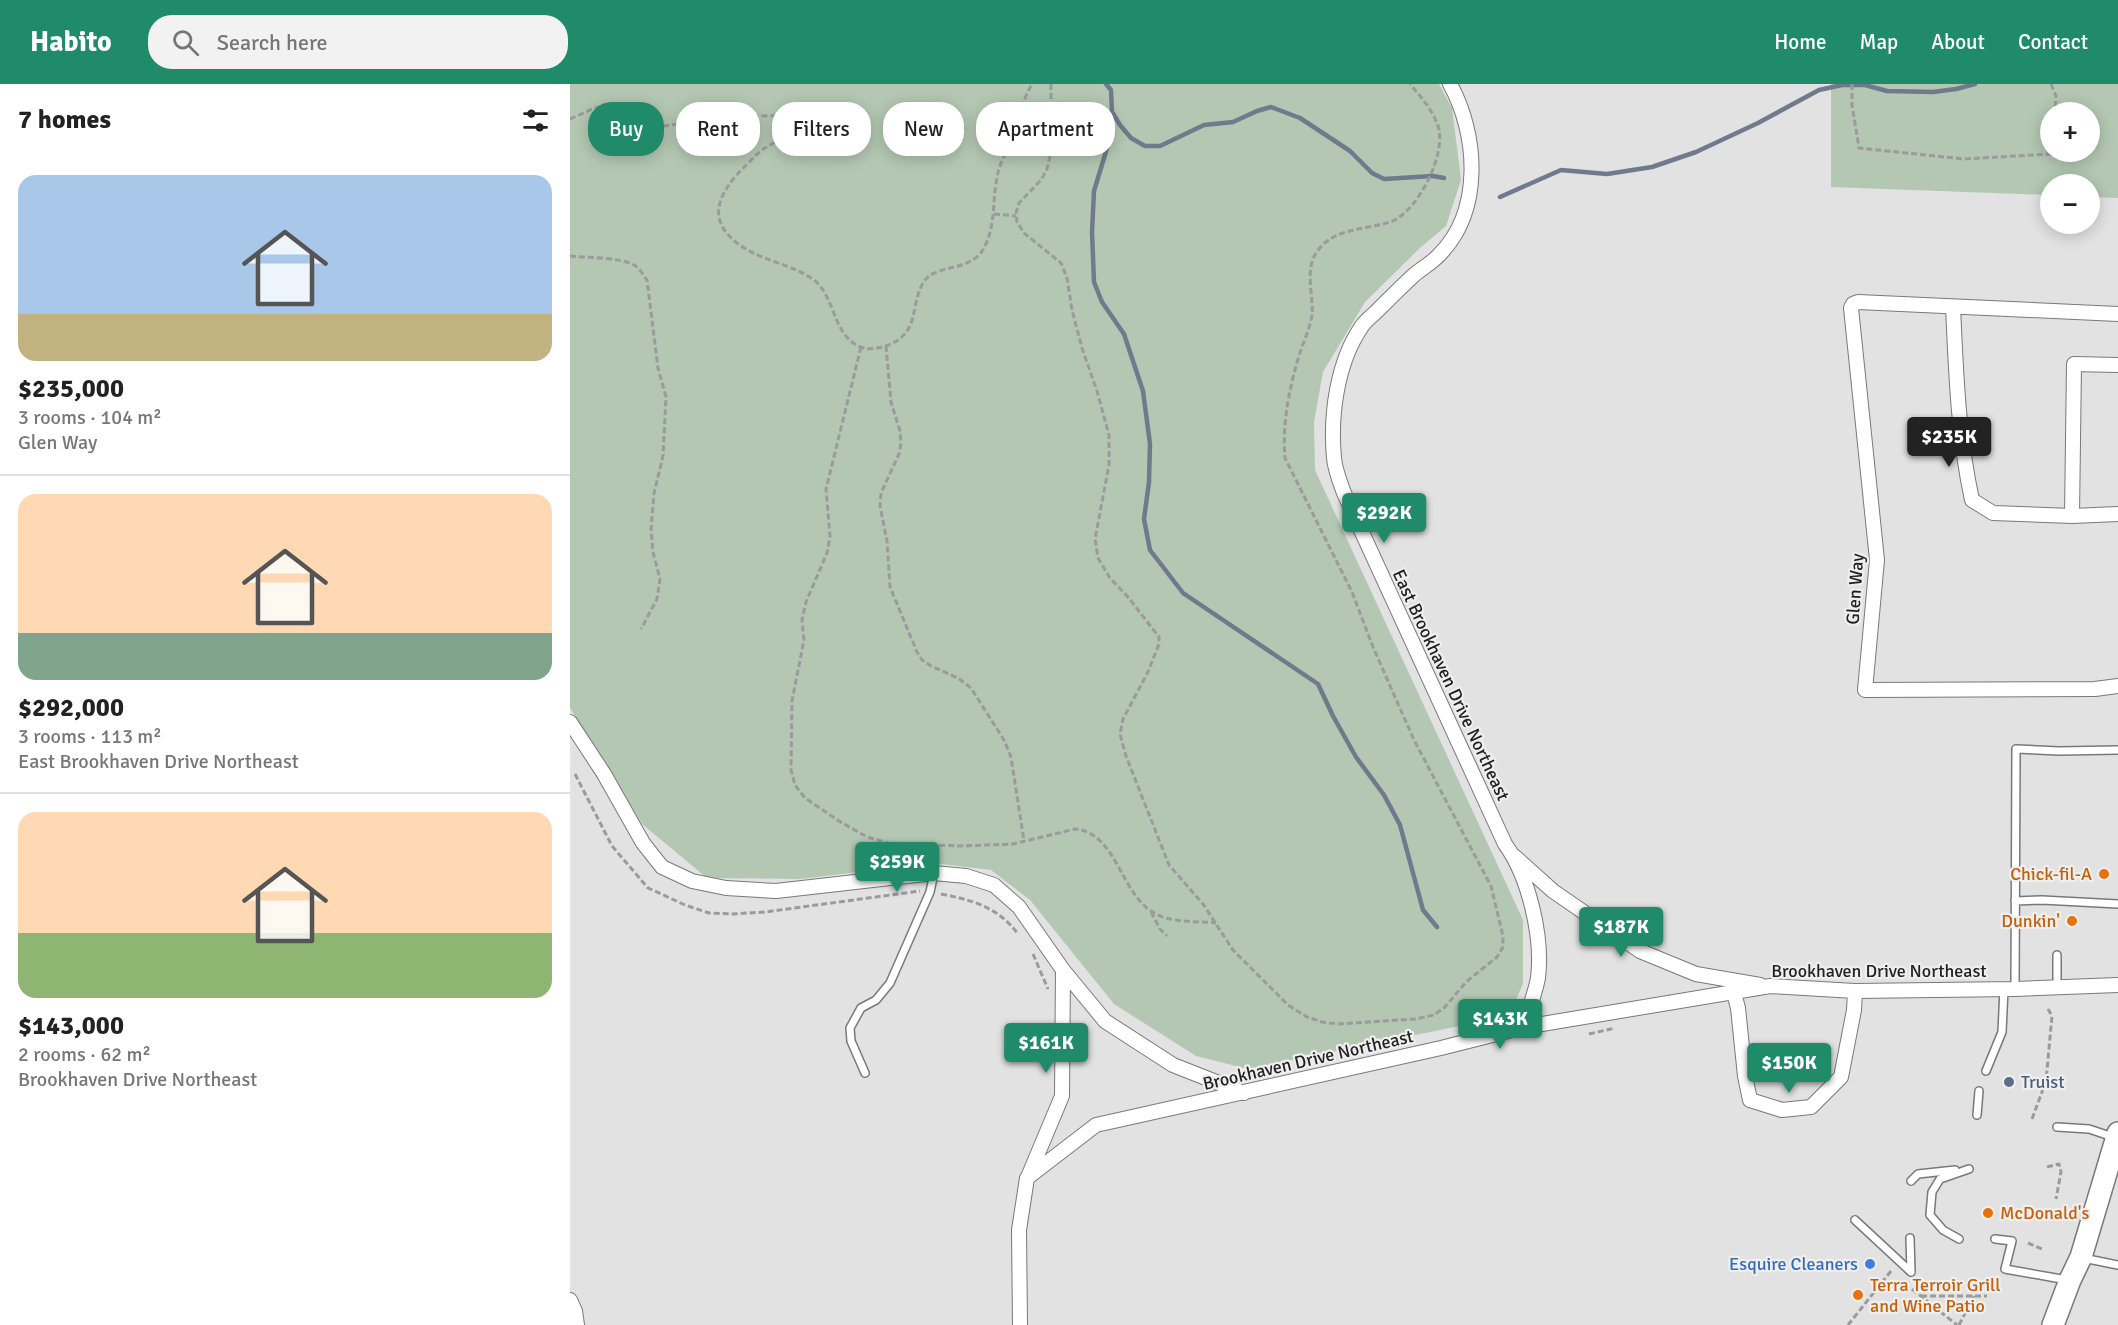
<!DOCTYPE html>
<meta charset="utf-8">
<style>
:root{--surface:#fff;--page:#f2f2f2;--text:#222;--muted:#767676;--line:#e0e0e0;--accent:#1f8b69}
body{margin:0;font-family:Signika,sans-serif;background:var(--page);color:var(--text);height:100vh;display:flex;flex-direction:column;font-size:22px;white-space:nowrap}
*{box-sizing:border-box;margin:0}
p{font-size:20px;color:var(--muted)}
.icon{flex:none;width:33px;height:33px;fill:none;stroke:currentColor;stroke-width:2;stroke-linecap:round;stroke-linejoin:round}
.map{position:relative;flex:1;overflow:hidden}
.sheet{display:flex;flex-direction:column;background:var(--surface);width:570px}
.sheet>*{flex:none}
.guide{position:absolute;left:18px;top:18px;width:570px;height:54px;display:flex;gap:12px}
.tools{position:absolute;left:1470px;top:18px;display:grid;gap:12px}
.tools a{display:grid;place-items:center;width:60px;height:60px;border-radius:50%;background:var(--surface);box-shadow:0 3px 15px #0003;font-size:30px}
.price{position:absolute;translate:-50% -51px;padding:0 14px;border-radius:6px;background:var(--accent);color:#fff;font-size:20px;line-height:39px;filter:drop-shadow(0 2px 3px #0008)}
.price::after{content:'';position:absolute;left:50%;top:36px;width:18px;height:14px;margin-left:-9px;background:inherit;clip-path:polygon(0 0,100% 0,50% 100%)}
.price.selected{background:#222;color:#fff}
ul{padding:0;list-style:none}
li{display:grid;align-content:center;gap:12px;height:318px;padding:0 18px}
li+li{border-top:2px solid var(--line)}
li span{display:grid;place-items:center;height:186px;border-radius:18px;color:#555}
li>.icon{margin-inline-start:auto}
span .icon{width:108px;height:108px;fill:#fffc;stroke-width:1}
li b{font-size:26px}
h2{display:flex;justify-content:space-between;align-items:center;height:72px;padding:0 18px;font-size:26px}
.chip{padding:0 21px;border-radius:24px;background:var(--surface);box-shadow:0 3px 15px #0003;font-size:21px;line-height:54px}
.chip.selected{background:var(--accent);color:#fff}
header{display:flex;align-items:center;gap:36px;box-sizing:border-box;height:84px;padding:0 30px;background:var(--accent);color:#fff}
header strong{font-size:28px}
nav{display:flex;gap:33px;margin-inline-start:auto;font-size:21px}
.search{width:420px;height:54px;background:var(--page);display:flex;align-items:center;gap:15px;box-sizing:border-box;padding:0 21px;border-radius:24px;color:var(--muted);font-size:22px}
main{display:flex;flex:1;min-height:0}
.map>svg:first-child{display:block}
.green{fill:#b3c7b2;fill-rule:evenodd}
.lines{fill:none;stroke-linecap:round;stroke-linejoin:round}
.stream{stroke:#707a8c;stroke-width:4.5}
.service-casing{stroke:#79797a;stroke-width:10}
.minor-casing{stroke:#79797a;stroke-width:16}
.trunk-casing{stroke:#79797a;stroke-width:24}
.path{stroke:#9b9b9c;stroke-width:3;stroke-dasharray:6 3;stroke-linecap:butt}
.service{stroke:#fff;stroke-width:7}
.minor{stroke:#fff;stroke-width:14}
.trunk{stroke:#fff;stroke-width:21}
.food-dot{fill:#e8710a;stroke:#efeff0;stroke-width:2}
.service-dot{fill:#5c6f8a;stroke:#efeff0;stroke-width:2}
.shop-dot{fill:#3f7fe0;stroke:#efeff0;stroke-width:2}
.labels{text-anchor:middle;stroke-width:4.5;stroke-linejoin:round;paint-order:stroke}
.street-label{font-size:18px;fill:#222223;stroke:#efeff0}
.food-label{font-size:18px;fill:#c56008;stroke:#efeff0;text-anchor:end}
.service-label{font-size:18px;fill:#4e5e75;stroke:#efeff0;text-anchor:start}
.shop-label{font-size:18px;fill:#366cbe;stroke:#efeff0;text-anchor:end}
</style>
<header>
<strong>Habito</strong>
<div class="search"><svg class="icon" aria-label="search" viewBox="0 0 24 24"><circle cx="10" cy="10" r="6"/><path d="M15 15l6 6"/></svg>Search here</div>
<nav><a>Home</a><a>Map</a><a>About</a><a>Contact</a></nav>
</header>
<main>
<section class="sheet">
<h2>7 homes<svg class="icon" aria-label="filters" viewBox="0 0 24 24"><path d="M4 7h16M4 17h16"/><circle cx="9" cy="7" r="2"/><circle cx="15" cy="17" r="2"/></svg></h2>
<ul>
<li><span style="background:linear-gradient(#a9c7e8 75%,#c2b280 0)"><svg class="icon" aria-label="home" viewBox="0 0 24 24"><path d="M3 11l9-7 9 7M6 9v11h12V9"/></svg></span><div><b>$235,000</b><p>3 rooms · 104 m²</p><p>Glen Way</p></div></li>
<li><span style="background:linear-gradient(#ffd9b3 75%,#7fa58c 0)"><svg class="icon" aria-label="home" viewBox="0 0 24 24"><path d="M3 11l9-7 9 7M6 9v11h12V9"/></svg></span><div><b>$292,000</b><p>3 rooms · 113 m²</p><p>East Brookhaven Drive Northeast</p></div></li>
<li><span style="background:linear-gradient(#ffd9b3 65%,#8fb573 0)"><svg class="icon" aria-label="home" viewBox="0 0 24 24"><path d="M3 11l9-7 9 7M6 9v11h12V9"/></svg></span><div><b>$143,000</b><p>2 rooms · 62 m²</p><p>Brookhaven Drive Northeast</p></div></li>
</ul>
</section>
<div class="map">
<svg width="1548" height="1241" viewBox="0 0 1548 1241">
<rect width="100%" height="100%" fill="#e2e2e3"/>
<path class="green" d="M0,0h869l13,24 9,72 -15,46 -25,21 -56,55 -42,70 -9,50 1,48 208,450v64l-9,20 -20,15 -246,50 -52,-13 -82,-52 -84,-104 -39,-30 -57,-7 -134,16 -93,-1 -65,-54 -72,-116z
M1261,0h287v114l-28,-1v-13h-40v11l-219,-8zM1480,28h40v40h-40z"/>
<g class="lines">
<path class="stream" d="M536,0l5,6 1,22 8,13 11,13 14,8h15l44,-21 29,-3 24,-11 14,-4 29,11 50,33 22,22 12,6 49,-3 11,2
M542,28l-1,23 -17,56 -2,41 2,50 8,20 22,32 19,57 7,53 -1,38 -5,37 6,31 33,43 135,91 15,32 23,41 28,38 16,30 23,85 14,17
M930,113l61,-27 46,4 45,-7 44,-15 62,-29 61,-33 23,-5h23l22,6 46,1 23,-3 19,-5"/>
<g class="service-casing">
<path id="service" d="M1445,817l27,-1 76,4
M1487,871v32
M1445,905l1,-240 43,2 59,-1
M1416,987l16,-39 2,-43
M295,989l-14,-32 -1,-13 11,-20 15,-8 14,-17 40,-91 4,-19
M1407,1031l2,-24
M1487,1043l32,2 27,9
M1341,1097l7,-7 37,-4
M1285,1136l56,52
M1340,1154l1,34
M1389,1155l-16,-9 -13,-15 2,-23 8,-13 29,-10
M1425,1155l17,2 -7,28 62,11
M1513,1174l35,7"/>
</g>
<g class="minor-casing">
<path id="minor" d="M880,0c28,51 33,127 -11,171 -7,8 -17,13 -25,20 -12,11 -24,23 -36,35 -5,5 -12,10 -16,16 -25,36 -32,89 -28,132 1,12 6,24 10,35l161,351c24,33 38,93 33,134 -3,16 -10,33 -14,49
M1383,223c3,64 5,129 19,193l21,13 79,3
M1548,230l-260,-12 -5,2 -2,4 26,252 -12,130 230,-1 23,-3
M1548,281l-44,-1 -2,152 46,-2
M0,638l34,52 39,69 19,24 30,14 34,7 50,3 158,-18 32,3 28,9 25,22 44,63 42,51 68,44 71,28
M944,772l39,35 87,60 56,23 64,11
M1164,909l4,15 7,68 5,24 32,10 29,-3 30,-30 13,-67 1,-19
M458,1093l34,-81 1,-126
M0,1216l5,11 2,14
M450,1241l-1,-95 8,-52 69,-53 345,-77 83,-21 246,-41 85,5 160,-2 103,-4"/>
</g>
<g class="trunk-casing">
<path id="trunk" d="M1483,1241l17,-45 11,-23 37,-124"/>
</g>
<path class="path" d="M481,0v68l-4,17 -6,11 -22,23 -3,10 1,9 7,11 37,30 6,15 5,32 10,38 15,43 12,44v30l-14,74 3,19 12,20 18,19 31,40v7l-11,28 -25,47 -3,15 6,22 43,109 34,39 30,46 55,55 19,12 15,5 16,2 77,-5 19,-4 11,-8 21,-25 31,-25 6,-10v-11l-12,-50 -77,-146 -41,-93 -21,-55 -67,-134c-3,-33 4,-68 13,-99 4,-14 12,-30 14,-44 2,-22 -9,-47 7,-66 18,-22 47,-19 71,-27 28,-10 57,-68 48,-96 -6,-17 -17,-29 -28,-42
M1282,0v21l7,43 105,11 87,-5v-2
M1481,0l5,12 -1,16
M0,35l22,-10 11,-3 42,15 20,5 55,-9 78,-2 7,3 3,6 -2,5c-13,7 -29,11 -41,19 -9,6 -16,15 -24,22 -22,24 -35,49 -4,73 22,17 51,20 74,35 26,16 20,61 53,70 7,2 15,0 22,-2 35,-13 23,-38 37,-63 11,-20 48,-10 61,-35 12,-23 8,-46 13,-70 2,-16 13,-32 18,-47 5,-16 8,-32 17,-47
M424,130l22,2
M0,172c17,2 49,1 64,9 6,3 9,10 13,15l11,88 8,29 -3,59 -9,37 -3,37 2,22 7,27 -3,20 -16,30
M316,262l5,56 9,29 1,12 -2,11 -18,39 -1,13 7,35 3,46 27,65 5,8 9,6 27,12 13,10 33,52 7,17 13,84
M291,263l-35,142 4,47 -3,17 -21,49 -4,18 2,20 -12,61 -1,69 4,15 10,13 34,23 28,16 21,6 71,3 54,-2 62,-15c43,4 45,67 81,85 17,9 41,7 60,9
M5,690l37,72 36,42 37,17 24,8 23,1 33,-2 155,-21
M371,810c31,6 57,13 77,40
M581,828l9,17 7,7
M463,870l15,35
M1019,950l26,-6
M1462,1035l14,-38 6,-65 -4,-7
M1477,1083l12,-3 2,8 -5,27
M1458,1159l14,6
M1342,1205l45,36
M1351,1212h66
M1278,1241l43,-54
M1389,1241l15,-29"/>
<use href="#service" class="service"/>
<use href="#minor" class="minor"/>
<use href="#trunk" class="trunk"/>
</g>
<g class="food-dot">
<circle cx="1534" cy="790" r="6"/>
<circle cx="1502" cy="837" r="6"/>
<circle cx="1418" cy="1129" r="6"/>
<circle cx="1288" cy="1211" r="6"/>
</g>
<circle class="service-dot" cx="1439" cy="998" r="6"/>
<circle class="shop-dot" cx="1300" cy="1180" r="6"/>
<g class="labels">
<g class="street-label">
<text transform="translate(1285 505) rotate(-86)" y="6">Glen Way</text>
<text transform="translate(881 601) rotate(65)" y="6">East Brookhaven Drive Northeast</text>
<text x="1309" y="893">Brookhaven Drive Northeast</text>
<text transform="translate(738 976) rotate(-13)" y="6">Brookhaven Drive Northeast</text>
</g>
<g class="food-label">
<text x="1522" y="796">Chick-fil-A</text>
<text x="1490" y="843">Dunkin'</text>
<text x="1430" y="1135" text-anchor="start">McDonald's</text>
<text x="1300" y="1207" text-anchor="start">Terra Terroir Grill<tspan x="1300" dy="21">and Wine Patio</tspan></text>
</g>
<g class="service-label">
<text x="1451" y="1004">Truist</text>
</g>
<g class="shop-label">
<text x="1288" y="1186">Esquire Cleaners</text>
</g>
</g>
</svg>
<div class="tools">
<a>+</a>
<a>−</a>
</div>
<b class="price selected" style="left:1379px;top:384px">$235K</b>
<b class="price" style="left:814px;top:460px">$292K</b>
<b class="price" style="left:327px;top:809px">$259K</b>
<b class="price" style="left:1051px;top:874px">$187K</b>
<b class="price" style="left:930px;top:966px">$143K</b>
<b class="price" style="left:476px;top:990px">$161K</b>
<b class="price" style="left:1219px;top:1010px">$150K</b>
<div class="guide">
<a class="chip selected">Buy</a>
<a class="chip">Rent</a>
<a class="chip">Filters</a>
<a class="chip">New</a>
<a class="chip">Apartment</a>
</div>
</div>
</main>
